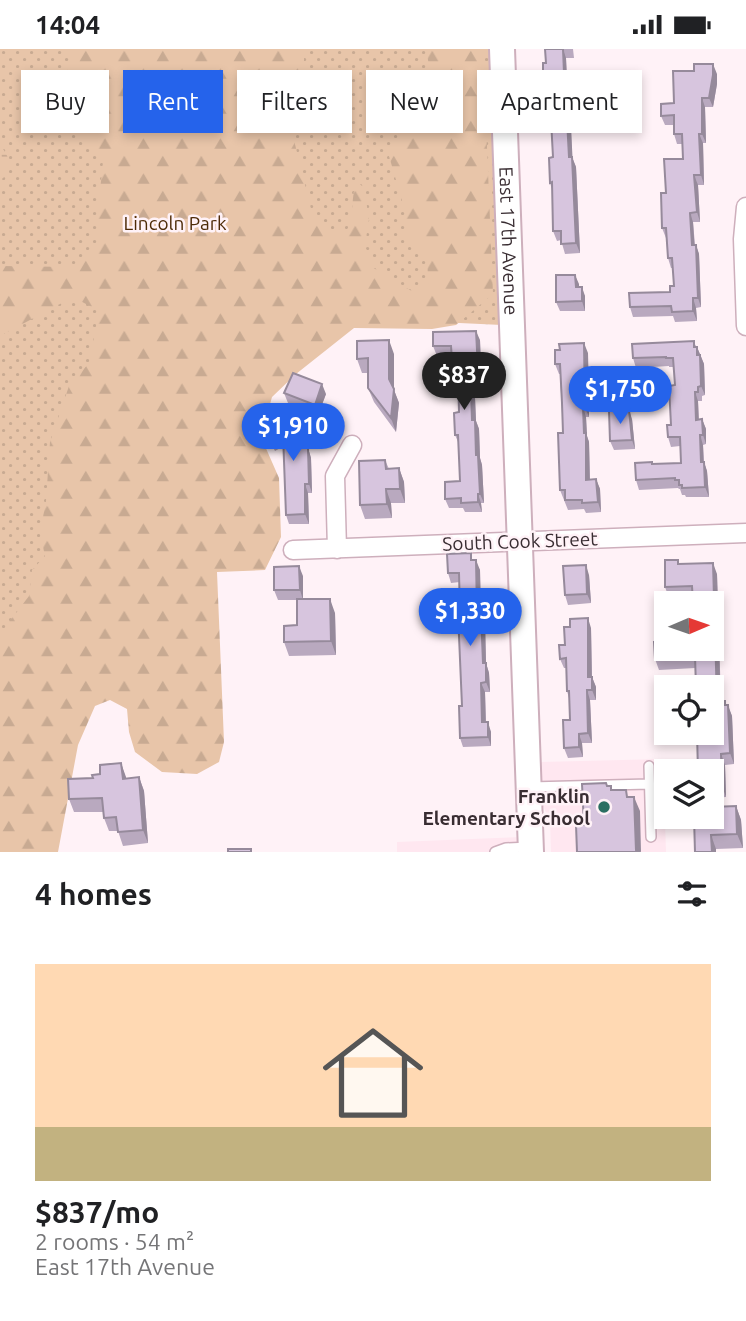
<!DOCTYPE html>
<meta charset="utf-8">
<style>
:root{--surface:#fff;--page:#f6f6f6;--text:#202124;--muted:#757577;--accent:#2563eb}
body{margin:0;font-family:Ubuntu,sans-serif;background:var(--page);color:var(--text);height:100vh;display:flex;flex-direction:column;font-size:26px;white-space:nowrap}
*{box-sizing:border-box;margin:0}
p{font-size:23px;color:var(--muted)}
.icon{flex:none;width:38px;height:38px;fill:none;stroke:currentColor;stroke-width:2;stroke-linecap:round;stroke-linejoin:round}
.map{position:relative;height:803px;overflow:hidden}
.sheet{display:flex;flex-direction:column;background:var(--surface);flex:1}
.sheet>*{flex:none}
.guide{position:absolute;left:21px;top:21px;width:705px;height:63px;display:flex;gap:14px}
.needle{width:46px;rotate:88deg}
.fabs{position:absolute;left:654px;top:542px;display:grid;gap:14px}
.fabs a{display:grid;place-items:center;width:70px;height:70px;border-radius:0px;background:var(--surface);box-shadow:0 4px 10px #0003;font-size:35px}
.price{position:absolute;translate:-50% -60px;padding:0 16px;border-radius:24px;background:var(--accent);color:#fff;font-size:23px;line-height:46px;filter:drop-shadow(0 2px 4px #0008)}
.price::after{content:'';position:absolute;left:50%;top:42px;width:21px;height:16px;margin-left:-10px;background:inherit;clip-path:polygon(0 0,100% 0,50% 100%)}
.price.active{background:#222;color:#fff}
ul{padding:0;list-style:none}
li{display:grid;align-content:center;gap:14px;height:371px;padding:0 35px}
li span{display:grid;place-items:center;height:217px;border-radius:0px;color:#555}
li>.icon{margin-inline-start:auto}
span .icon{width:126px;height:126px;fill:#fffc;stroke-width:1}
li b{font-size:30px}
h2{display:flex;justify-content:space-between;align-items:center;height:84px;padding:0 35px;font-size:30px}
.tag{padding:0 24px;border-radius:0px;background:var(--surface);box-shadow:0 4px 10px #0003;font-size:24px;line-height:63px}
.tag.active{background:var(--accent);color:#fff}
.status{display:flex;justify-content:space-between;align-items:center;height:49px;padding:0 35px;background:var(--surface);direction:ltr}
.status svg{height:19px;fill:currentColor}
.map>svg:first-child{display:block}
.built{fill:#ffe7f0}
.grass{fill:url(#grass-dots)}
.forest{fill:url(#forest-firs)}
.wetland{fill:url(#wetland-marsh)}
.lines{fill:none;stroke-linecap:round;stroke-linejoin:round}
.lane-casing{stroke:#ceafbc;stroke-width:12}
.street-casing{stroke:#ceafbc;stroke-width:21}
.secondary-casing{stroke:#ceafbc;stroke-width:28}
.lane{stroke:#fff;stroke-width:9}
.street{stroke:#fff;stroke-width:18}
.secondary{stroke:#fff;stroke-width:24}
.wall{fill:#b9a9bf}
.shaded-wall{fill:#968a9b}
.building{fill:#d7c5de;stroke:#968a9b;stroke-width:2}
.poi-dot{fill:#2b6f62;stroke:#fff2f7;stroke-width:2.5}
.labels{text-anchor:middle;stroke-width:5;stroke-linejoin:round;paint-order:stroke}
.park-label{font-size:19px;fill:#4e2b07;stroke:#fff2f7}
.street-label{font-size:19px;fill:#392d32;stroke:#fff2f7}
.poi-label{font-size:19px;font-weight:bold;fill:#392d32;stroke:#fff2f7;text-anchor:end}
</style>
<div class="status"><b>14:04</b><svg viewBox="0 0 49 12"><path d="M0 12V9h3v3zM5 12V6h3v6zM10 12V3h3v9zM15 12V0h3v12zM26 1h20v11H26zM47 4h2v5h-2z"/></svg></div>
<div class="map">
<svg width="746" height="803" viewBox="0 0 746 803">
<defs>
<pattern id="grass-dots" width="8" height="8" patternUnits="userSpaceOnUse" patternTransform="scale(1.75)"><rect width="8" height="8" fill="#e8c5a9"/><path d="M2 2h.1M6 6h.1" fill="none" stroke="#c8aa92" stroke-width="1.8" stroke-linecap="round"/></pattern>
<pattern id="forest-firs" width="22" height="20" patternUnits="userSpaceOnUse" patternTransform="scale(1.75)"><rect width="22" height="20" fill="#e8c5a9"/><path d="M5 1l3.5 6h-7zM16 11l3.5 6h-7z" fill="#c8aa92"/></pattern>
<pattern id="wetland-marsh" width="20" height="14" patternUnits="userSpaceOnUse" patternTransform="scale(1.75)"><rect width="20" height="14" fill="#e8c5a9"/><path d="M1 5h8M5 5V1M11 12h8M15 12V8" fill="none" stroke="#c8aa92"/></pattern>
</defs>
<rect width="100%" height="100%" fill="#fff2f7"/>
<path class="built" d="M663,710l3,93h-115l-1,-33 -8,-14 -2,-43z
M522,788v15h-125v-10z"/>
<path class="grass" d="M0,0h492l10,276 -171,-8 -331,389z"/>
<path class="forest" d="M71,0h230l3,5v21l-16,41 24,97 20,17h15c8,-15 3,-33 10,-49l7,7 5,31 -4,26 7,22 43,26 14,-9 -3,-30 -19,-19 -2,-24 -16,-55 14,-21 6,-29 8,-8 17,-2 7,-14 -11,-11 -4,-22h57l10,245 -37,31 -24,4 -78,-1 -58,46 -24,23 -11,40 18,41 2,59 -16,33 -48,2 7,170 -5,20 -22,12 -35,-2 -27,-20 -6,-20 -2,-23 -17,-9 -15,6 -17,39 -20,107h-58v-218l29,-38 3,-26 13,-14 -5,-23 6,-32 4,-59 19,-56 20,-23 10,-52 -26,-14 -73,39v-70l72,1 25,-24 1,-33 5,-48 -37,-39 1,-50z"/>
<path class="wetland" d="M0,96c9,11 16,26 0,35z"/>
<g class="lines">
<g class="lane-casing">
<path id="lane" d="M649,717l2,71
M530,738l119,-3
M495,803l11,-4 23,-1"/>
</g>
<g class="street-casing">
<path id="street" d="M746,158l-3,32 3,87
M337,500l-2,-73 17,-31
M293,501l453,-17"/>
</g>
<g class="secondary-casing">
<g id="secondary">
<path id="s1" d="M502,0l29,803"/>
</g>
</g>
<use href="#lane" class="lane"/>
<use href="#street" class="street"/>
<use href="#secondary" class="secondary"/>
</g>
<path class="wall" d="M545,0h28l1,9h-8l2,39h2l3,8h3l3,10 1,13h-9l1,29 4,10 4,86 -15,1 -4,-14 -4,1 -4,-10 -1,-42 -2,-6 3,-26 -2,-28 -2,1 -2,-4h-3l-4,-10 3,-40 3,-13z
M717,25v10l-4,23h-8l1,36h-3l1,42h-6l2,37h-7l2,23h1l3,9 2,53 -5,1 1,13 -22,1 -2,-6 -40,1 -3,-10 40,-15 4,-6 -1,-18h-2l-3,-10 -1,-20h-1l-4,-10 4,-35 17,-34 -1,-15h-5l-3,-10v-9h-9l-4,-9 13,-13z
M575,226l4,12 6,9v15h-25l-4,-9z
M480,291l2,58h-7l1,23 3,8 1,29 2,7 2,38h-3l1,9h-17l-2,-4h-14l-4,-9 15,-18 -1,-37 -4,-9 4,-23 -1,-28h-2l-3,-10 -1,-18h-15l-4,-10z
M694,292l2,6h1l7,17 1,31 -3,1v5h-4l1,19 3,-1 4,10v15l-3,1 1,17 3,9 2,26h-23l-1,-2h-3l-2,-6h-1l-1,-1 -39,2 -3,-10 17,-16 28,-1 -1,-17 -9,1 -3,-10 3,-12 4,-40 -1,-18h-5v-1l-33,2 -3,-10z
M588,304l1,64h-3l1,19 2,6 1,38 6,-1 4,10 1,23 -15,1 -2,-4 -16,1 -8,-20 3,-57 -3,-59h-1l-4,-10z
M394,305v36l5,13 -3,29 -22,-30 -6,-14v-15h-6l-5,-14z
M284,344l42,1 -8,21 -30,-12z
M283,370l25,29 3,10 1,35h-4l1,31h-20l-3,-9 -2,-69 -9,5 -6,-12 -4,-10z
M632,370l3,30 -21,1 -4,-9z
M385,411l4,9 10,-1 5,14 1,21h-14l1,15 -27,1 -5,-14z
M474,511l6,10 1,42 4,10 1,41 3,10 1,19h-5l1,30 5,10v14l-28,1 -3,-9 2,-32 -2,-124 -9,1 -3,-10z
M680,515l37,10 4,127 6,4 5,11 2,48 -9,1 1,32 -14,1v-26l-17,-104 -36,2 -4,-11 57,-10 -19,-52 -24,1 -4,-11z
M589,526l2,28 -23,2 -3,-10z
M303,527v23l32,14 1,42 -47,1 -5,-14 13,-17v-25h-19l-4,-10z
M591,579l1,49 4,10v13h-6l2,43h-10l1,14 -15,1 -4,-10 6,-28 -1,-22 -2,-7 -1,-23h-2l-4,-9 5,-14z
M121,714l5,16 13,-2 5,14 4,52 -25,3 -5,-15h-9l-5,-13v-6h-30l-5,-13 24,-21z
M736,757l5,14 2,28 -27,1 -21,3z"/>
<path class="shaded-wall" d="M563,0l3,9 2,49 -3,-10z
M713,15l4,10v10l-4,23 -4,-9z
M702,49l3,9 1,36 -4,-9z
M576,56l3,10 1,13 -3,-10z
M567,70l4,9 2,39 -4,-10z
M699,85l4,9 1,42 -3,-10z
M572,108l4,10 4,86 -4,-10z
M694,126l4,10 2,37 -3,-10z
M690,164l3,9 2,32 -3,-9z
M696,196l3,9 2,53 -3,-9z
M575,226l4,9v12l-3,-9z
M582,238l3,9v15l-3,-10z
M693,249l3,10 1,13 -4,-10z
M476,282l4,9 2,58 -3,-10z
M389,291l5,14v36l5,13 -3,29 -5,-14z
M694,292l3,11v-5l7,17 1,31 -4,-9z
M584,294l4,10 1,64 -4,-10z
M322,335l4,10 -8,21 -3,-10z
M471,340l4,9 1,23 3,8 1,29 2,7 2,38 -4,-9 -8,-74z
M695,343l3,9 1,28 -3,-9z
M583,358l3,10 1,19 2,6 1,47 -4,-9z
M629,361l3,9 3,30 -3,-9z
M702,370l4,10v15l-3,-9z
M700,386l3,10 1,27 -3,-10z
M308,399l3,10 1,35 -3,-9z
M704,413l3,9 2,26 -4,-10z
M399,419l5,14 1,21 -5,-14z
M596,430l4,10 1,23 -3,-10z
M305,435l3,9 1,31 -4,-10z
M386,440l5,14 1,15 -5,-14z
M478,445l3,9 1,9 -4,-10z
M476,511l4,10 1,52 -4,-10z
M713,514l4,11 4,138 -4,-11z
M586,516l3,10 2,28 -4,-9z
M299,517l4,10v24l-3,-10z
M330,550l5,14 1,42 -5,-14z
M481,563l4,10 1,41 3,10 1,19 -4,-10 -3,-19z
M588,569l3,10 1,59 -4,-10z
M592,628l4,10v13l-4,-10z
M481,634l4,9 1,40 -4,-10z
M587,641l3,10 2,43 -4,-10z
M725,652l3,9v-5l4,11 2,48 -4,-11z
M488,673l3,10v14l-3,-9z
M579,685l3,9 1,14 -4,-10z
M721,705l4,11 1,32 -4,-11z
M121,714l5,14 2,15 -5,-13z
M139,728l5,14 4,52 -5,-13z
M634,748l6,14 1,41 -5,-2z
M736,757l5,14 2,28 -6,-14z
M711,786l5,14v3h-4z"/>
<path class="building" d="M545,0h18l2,48h5l1,8h5l1,13 -10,1 2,38h3l4,86 -15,1v-13h-8l-1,-49 -2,1 -1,-25 4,-1 -2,-37h-6v-4h-5l-1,-40h4v-13h3z
M694,15h19v11l-4,23h-7v36h-3l2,41h-7l3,37 -7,1 2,32h4l2,53h-5v13l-21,1 -1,-6 -41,1 -1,-14 41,-1v-6h4l-2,-28h-4l-2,-30h-4l-1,-35h5l-2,-34h19l-1,-25h-8v-19l-13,1v-12l13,-1 -1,-32h21z
M556,226h19l1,12h6v14l-26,1z
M476,282l3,57 -8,1 1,31h3l1,35h2l2,39h-2v8l-17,1v-5l-16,1v-17l15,-1 -2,-46h-3l-1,-22 5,-1 -1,-38h-5l-2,-28h-18v-14z
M389,291v39l5,10 -3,29 -23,-30v-30l-11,1v-18z
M694,292v6h3v8h3l1,31 -3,1v5h-3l1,28 6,-1 1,16h-3l1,27h3l1,25 -23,1v-3h-3v-5h-4v-2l-39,2 -1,-17 17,-1v2l29,-1 -1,-26h-12l-1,-12h4l-2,-39 6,-1 -2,-27h-7v-1l-33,1 -1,-14z
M584,294l1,64h-2l1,26h2v47l10,-1 2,23 -16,1v-3h-17v-10h-5l-2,-57h5l-1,-30 -2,-39h-5v-14h5l-1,-6z
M293,324l29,11 -7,21 -31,-12z
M282,355l26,44 1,36h-4v30l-19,1 -3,-81 -11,7 -7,-12 18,-10z
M629,361l3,30 -22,1 -1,-30z
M385,411l1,9 13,-1 1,21h-14l1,15 -27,1 -1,-44z
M471,504v7h5l1,52h4l2,51h3v19l-5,1 1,39h6v15l-28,1 -1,-32h3l-4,-93h2l-1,-40h-11l-1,-19z
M665,511h13v4l35,-1 4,138h8v4h3l2,48 -9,1 1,32 -10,1v-15h-14l-1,-39h15v-45h-16l-1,-32 -40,3 -1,-17 13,-1v8h45v-45h-19l-1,-18 -27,1z
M586,516l1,29 -22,1 -2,-29z
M299,517l1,24h-26v-23z
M297,550h33l1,42 -47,1v-16l13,-1z
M588,569v59h4v13h-5l1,43 -9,1v13l-15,1 -1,-28h7l-1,-29h-2l-1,-33 -6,1 -1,-14h6l-1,-18h6v-8z
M121,714l2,16 16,-2 4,53 -25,2 -2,-15 -12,1 -2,-20 -33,1 -1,-20 25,-1 -1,-3 8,-1v-9z
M606,734l1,3h4v4h15l1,7h7l2,53 4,2h-63l-1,-27h8l-2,-41z
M736,757l1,28 -26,1 1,17h-17l-1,-35h18v-10z
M228,800h23v3h-23z"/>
<circle class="poi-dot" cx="604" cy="758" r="7"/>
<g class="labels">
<g class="park-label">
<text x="175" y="181">Lincoln Park</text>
</g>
<g class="street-label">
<text dy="7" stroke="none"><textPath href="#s1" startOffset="192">East 17th Avenue</textPath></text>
<text transform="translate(520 492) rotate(-2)" y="7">South Cook Street</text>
</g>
<g class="poi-label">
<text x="590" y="754">Franklin<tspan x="590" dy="22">Elementary School</tspan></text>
</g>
</g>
</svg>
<div class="fabs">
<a><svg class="needle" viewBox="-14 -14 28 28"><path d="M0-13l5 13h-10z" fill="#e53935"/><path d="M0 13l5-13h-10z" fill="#757577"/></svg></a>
<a><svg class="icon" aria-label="locate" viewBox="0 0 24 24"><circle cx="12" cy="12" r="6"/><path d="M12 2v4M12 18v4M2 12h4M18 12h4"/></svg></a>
<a><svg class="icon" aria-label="layers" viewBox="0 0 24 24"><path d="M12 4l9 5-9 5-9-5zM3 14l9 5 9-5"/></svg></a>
</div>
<b class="price active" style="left:464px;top:363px">$837</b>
<b class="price" style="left:620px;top:377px">$1,750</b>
<b class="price" style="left:293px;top:414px">$1,910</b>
<b class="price" style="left:470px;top:599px">$1,330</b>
<div class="guide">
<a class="tag">Buy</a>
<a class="tag active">Rent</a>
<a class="tag">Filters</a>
<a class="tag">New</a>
<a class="tag">Apartment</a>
</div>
</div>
<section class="sheet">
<h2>4 homes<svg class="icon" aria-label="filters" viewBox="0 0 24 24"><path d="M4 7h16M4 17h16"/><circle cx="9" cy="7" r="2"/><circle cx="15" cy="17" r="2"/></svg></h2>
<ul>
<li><span style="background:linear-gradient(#ffd9b3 75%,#c2b280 0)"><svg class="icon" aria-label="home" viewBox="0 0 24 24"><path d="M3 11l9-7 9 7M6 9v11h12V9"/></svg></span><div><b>$837/mo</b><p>2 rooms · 54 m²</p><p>East 17th Avenue</p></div></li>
</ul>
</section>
